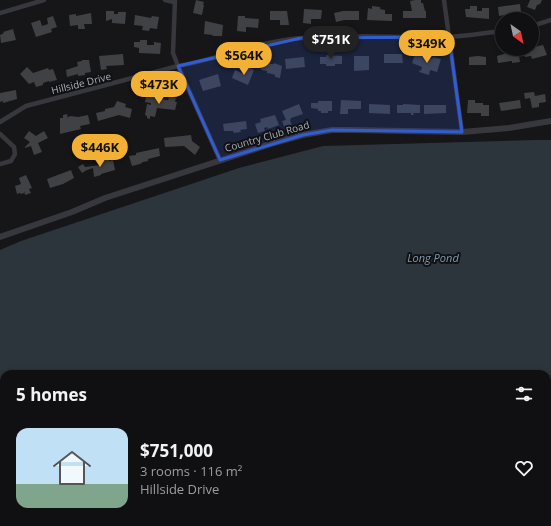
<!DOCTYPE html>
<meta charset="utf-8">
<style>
:root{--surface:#101012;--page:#19191b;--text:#f1f3f6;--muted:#9c9d9f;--line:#303032;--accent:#f2b134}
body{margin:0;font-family:"Open Sans",sans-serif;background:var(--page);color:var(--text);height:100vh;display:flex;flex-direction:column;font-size:15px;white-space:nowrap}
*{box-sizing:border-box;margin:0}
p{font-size:13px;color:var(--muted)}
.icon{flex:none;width:22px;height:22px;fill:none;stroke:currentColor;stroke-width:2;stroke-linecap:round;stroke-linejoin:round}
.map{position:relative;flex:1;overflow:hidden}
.drawer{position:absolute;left:0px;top:370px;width:551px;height:156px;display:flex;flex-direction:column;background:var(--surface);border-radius:12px 12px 0 0;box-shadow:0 2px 6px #0003,0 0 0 1px var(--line)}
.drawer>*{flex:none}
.needle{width:26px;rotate:147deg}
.tools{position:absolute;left:495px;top:12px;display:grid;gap:8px}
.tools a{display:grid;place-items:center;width:44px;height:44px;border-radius:50%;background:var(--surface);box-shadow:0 2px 6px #0003,0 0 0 1px var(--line);font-size:20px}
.price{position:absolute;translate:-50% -34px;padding:0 9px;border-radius:14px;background:var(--accent);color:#111;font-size:13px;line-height:26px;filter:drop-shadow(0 1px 2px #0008)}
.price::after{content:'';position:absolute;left:50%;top:24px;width:12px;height:9px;margin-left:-6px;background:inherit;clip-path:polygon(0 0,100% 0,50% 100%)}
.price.on{background:#222;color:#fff}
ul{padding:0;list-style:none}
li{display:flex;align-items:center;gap:12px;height:100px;padding:0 16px}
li+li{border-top:1px solid var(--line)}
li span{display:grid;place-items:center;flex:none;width:112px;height:80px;border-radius:12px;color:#555}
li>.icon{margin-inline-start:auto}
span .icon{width:48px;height:48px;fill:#fffc;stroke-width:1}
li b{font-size:17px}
h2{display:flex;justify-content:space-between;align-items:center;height:48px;padding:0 16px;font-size:17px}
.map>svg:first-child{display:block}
.water{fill:#2c353c}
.building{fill:#404145}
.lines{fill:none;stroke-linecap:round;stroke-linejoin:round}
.minor{stroke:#37383d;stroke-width:4.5}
.tertiary{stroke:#37383d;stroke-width:6}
.marked{fill:#325cd3;fill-opacity:0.2;stroke:#325cd3;stroke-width:3;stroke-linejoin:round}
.labels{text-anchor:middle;stroke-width:4;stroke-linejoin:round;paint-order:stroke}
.street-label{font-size:10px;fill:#a8adb8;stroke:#111113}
.water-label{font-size:11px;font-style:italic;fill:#7f9bb3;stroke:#111113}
</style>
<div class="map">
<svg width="551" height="526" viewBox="0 0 551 526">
<rect width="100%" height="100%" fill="#161618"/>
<path class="water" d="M536,140h15v355l-4,-2v-119h-543v83l-4,-2v-205l21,-9 218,-73 84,-22z
M196,522h116l-15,4h-85z"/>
<path class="building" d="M196,0l8,2 -1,3h1l-2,10 -9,-2z
M415,0h6v3h2l2,8h1v7h-23v-7h9l-2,-10z
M530,0h12l-2,4 -3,1 -2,5 -8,-3z
M520,4l1,8 -22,4 -1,-9z
M372,6l8,1v2l5,1v4h7v7l-25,-1 1,-12 4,1z
M470,6h7v5h5v-3h7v11l-23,-2 -1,-8h5z
M304,9l18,1 -1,9h-10v5l-8,-1z
M106,11h8v3h4v-2h8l-1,12 -13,-1v-4l-6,2z
M270,11h17l2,14h-9v-5h-10z
M343,11h16v9h-15l-8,2 -2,-9z
M91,13l1,11h-8l1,5h-7v-4l-8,1 -1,-11 7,-1v2z
M135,15l16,3 1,-2 7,1 -2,12 -7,-1 -1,3 -7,-1 1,-4 -9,-1z
M53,16l4,11 -6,2 1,3 -16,5 -5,-14 9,-3 2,6 6,-2 -1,-6z
M238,16h7v2l14,1 -1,9 -12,-1v5l-9,-1z
M205,21l18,4 -1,11h-10l1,-1 -9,-1z
M13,29l3,11 -15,3 -1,-8 4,-2 -1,-1z
M140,40h7v5h7v-3l7,1 -1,11 -21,-1v-5l-5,-1v-5h6z
M543,45l4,10 -15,4 -1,-3 -6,1 -2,-7 8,-1v1l4,-1 -1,-2z
M518,50l2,12 -8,1v-2l-14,2 -1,-7z
M123,54l1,11 -18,1 1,3 -6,1 -2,-14z
M384,54h18l1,9h-19z
M415,54l17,5 1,-2 8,2 -4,13 -7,-2 -1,5 -10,-3 1,-2 1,1 1,-4 -10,-4z
M326,55l16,1v8h-7v2h-9v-2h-6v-7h6z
M354,56h15v14l-15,1z
M478,56l8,1v8h-17v-8z
M304,57l1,10 -19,2 -1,-10z
M82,60h7l2,12 -6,1v2l-7,1v-2l-11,3 -1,-7 12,-4 -1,-4 5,-1z
M263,60l8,1 -1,3h4v-1l8,3 -2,12 -5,-1v-2l-3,-1 -5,-1v-2l-6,-1z
M27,67l6,6 15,-5 1,2 4,-1 4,11 -8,2v-1l-6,2v2l-7,2 -2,-5 -5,2 -9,-10z
M247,67l7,3 -6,15 -16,-7 3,-8 9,4z
M218,74l3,12 -18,5 -4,-11z
M16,90l1,9 -14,4v-2l-3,1v-9z
M534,92l1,4 10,-2 1,8 -7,1v4l-7,1 -2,-10 -5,1 -1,-6z
M146,96l16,2v1l6,1 1,-4 7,2 -1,4h2l-2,8 -18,-2 -2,9 -5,-1v3l-3,-1v-2l-2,-1 2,-11 4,1v-2l-6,-1z
M341,100l20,1v8h-13v5h-8z
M468,100h7v3h8v2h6v11h-8v-3h-14z
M520,100l1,8 -20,3 -2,-8z
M117,101l9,3 -1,3 7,2 -2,9 -11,-3 -21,6 -2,-8 9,-2v-2l9,-2z
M318,101h14v10h-4v2h-7v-2h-3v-2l-7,-1v-5h7z
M299,104l4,10 -12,4 -1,2 2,6 -7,3 -3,-8 4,-1 -4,-9z
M369,104l21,1v9l-21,-1z
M403,104l17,1v8h-7l1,2h-3v-2h-14v-8h6z
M424,105h22v8l-22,1z
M67,114l1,5v-2l3,-1 7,1 10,-2 2,9 -10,2 1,3 -21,5v-16h3v-3z
M275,115l4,10 -11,4 -1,-2 -3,1 1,3 -7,2 -3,-9 6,-2 -1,-3z
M246,121l1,8 -7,1 1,2 -7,1 -1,-2h-9l-1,-7z
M29,131l7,5 8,-5 4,7 -10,5 4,9 -8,3 -3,-9 -6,2v-1l5,-5 -6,-4z
M191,135l1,6 8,6 -5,8 -11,-9 -19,1 -1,-9z
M159,148l1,8 -12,3v2l-5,1 -3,2 -8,2 -3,-10 7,-1v-2z
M109,159v2l4,-1 2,10 -14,4v1l-7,2 -1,-9 -6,2 -5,3 -4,-6 5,-3 2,3 15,-2v-3z
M71,170l3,8 -11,6 -13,4 -3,-9z
M26,175l6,13 -3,1 2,4 -6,2 -1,-4v2l-3,1 -1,-1 -3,1 -2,-8 6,-2 -2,-6z
M80,522h14l-2,4h-14z
M96,522h6l6,2 -1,2h-13z
M110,522h8l5,1v3h-14z"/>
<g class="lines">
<path class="minor" d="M165,0l9,2
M175,0l-2,53 5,13 42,94
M444,0l18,132
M0,13l44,-13
M532,26l19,-6
M0,122l26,-16 152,-40c41,-7 82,-25 124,-28 48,-4 97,0 146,-1 18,-1 36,-4 54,-6
M0,134l14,13 1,7 -4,7 -11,3
M0,518h4
M35,522l10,4"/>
<path class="tertiary" d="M0,237l72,-25 33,-14 169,-55 29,-8 29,-5h19l111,2 47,-4 42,-7"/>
</g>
<path class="marked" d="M449,37l13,95 -130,-2 -29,5 -83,25 -42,-94 123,-28z"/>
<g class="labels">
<g class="street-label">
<text transform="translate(81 83) rotate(-14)" y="4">Hillside Drive</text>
<text transform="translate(267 136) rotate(-16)" y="4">Country Club Road</text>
</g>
<g class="water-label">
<text x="433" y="262">Long Pond</text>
</g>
</g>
</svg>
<div class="tools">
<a><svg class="needle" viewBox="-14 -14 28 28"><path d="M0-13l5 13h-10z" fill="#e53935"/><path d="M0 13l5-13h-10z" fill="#9c9d9f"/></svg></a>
</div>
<b class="price on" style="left:331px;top:60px">$751K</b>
<b class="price" style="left:427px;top:64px">$349K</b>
<b class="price" style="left:244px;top:76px">$564K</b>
<b class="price" style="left:159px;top:105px">$473K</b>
<b class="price" style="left:100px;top:168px">$446K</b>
<section class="drawer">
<h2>5 homes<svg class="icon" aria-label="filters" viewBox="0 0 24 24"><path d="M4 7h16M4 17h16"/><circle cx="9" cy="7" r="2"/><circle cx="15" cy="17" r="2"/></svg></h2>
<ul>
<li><span style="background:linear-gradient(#bfe0f5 70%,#7fa58c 0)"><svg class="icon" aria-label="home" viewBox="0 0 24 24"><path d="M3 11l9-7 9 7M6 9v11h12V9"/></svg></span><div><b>$751,000</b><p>3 rooms · 116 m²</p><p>Hillside Drive</p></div><svg class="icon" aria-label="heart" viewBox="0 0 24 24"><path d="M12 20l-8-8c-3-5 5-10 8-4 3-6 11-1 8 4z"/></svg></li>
</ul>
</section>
</div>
